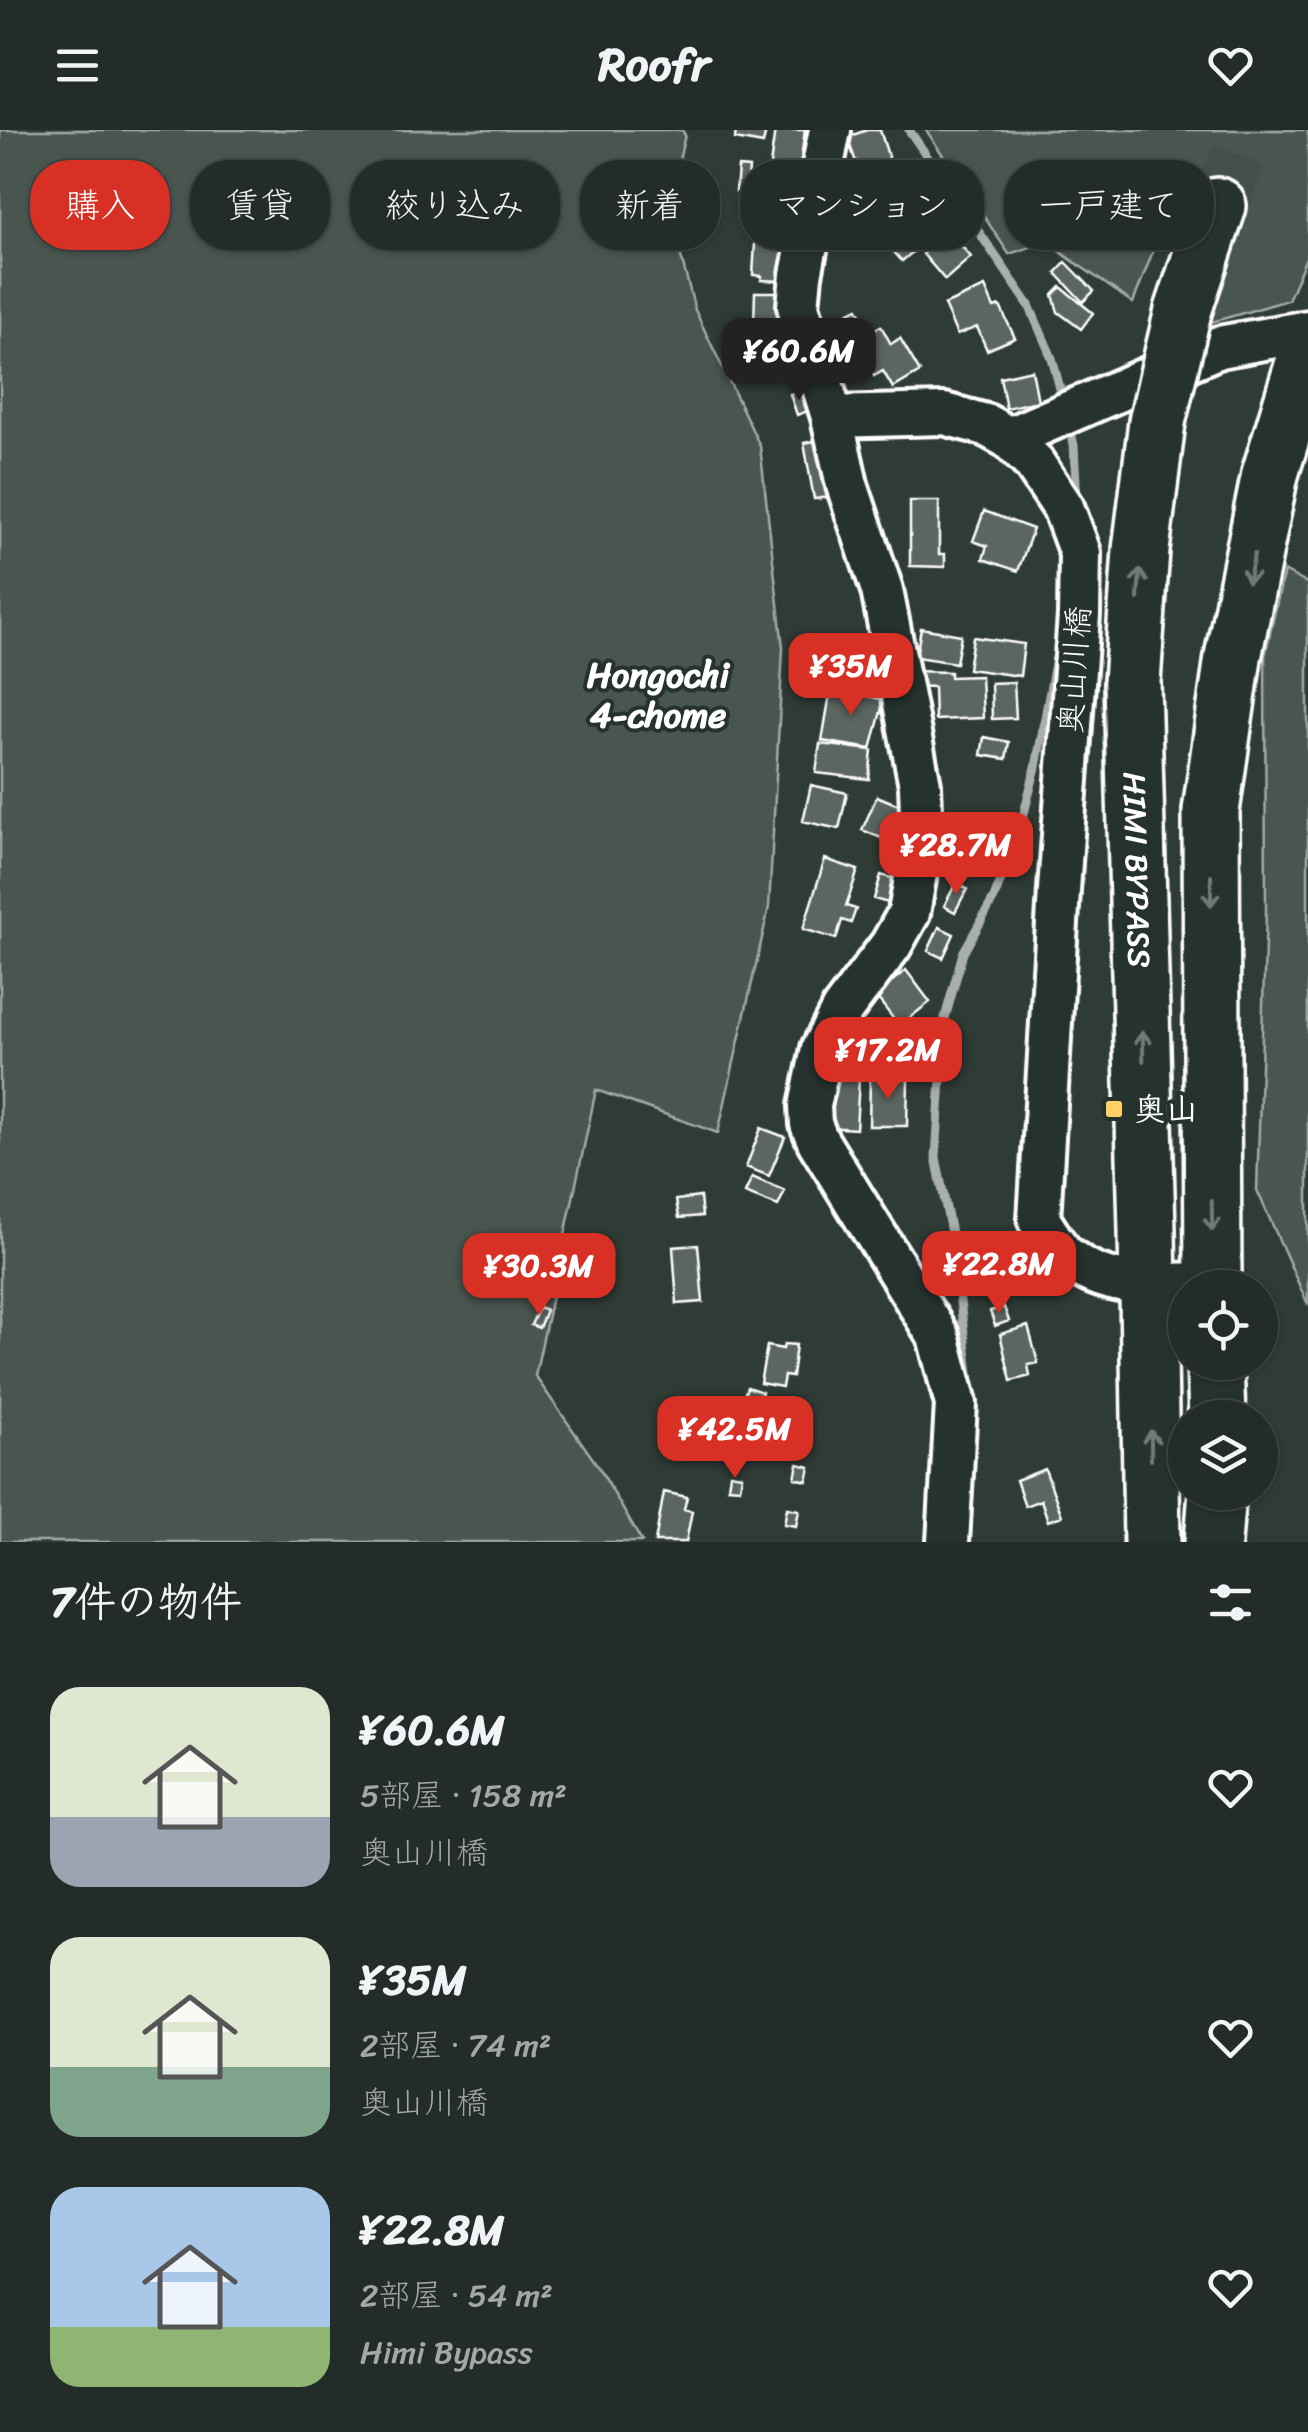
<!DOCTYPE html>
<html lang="ja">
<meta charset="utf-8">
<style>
:root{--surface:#232c28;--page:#2f3834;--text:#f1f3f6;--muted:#a3a7a8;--line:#404845;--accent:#d93025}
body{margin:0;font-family:Sriracha,"Klee One",sans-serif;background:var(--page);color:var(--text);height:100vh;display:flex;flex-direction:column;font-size:38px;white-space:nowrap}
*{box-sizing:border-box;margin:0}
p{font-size:32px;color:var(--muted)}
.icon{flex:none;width:55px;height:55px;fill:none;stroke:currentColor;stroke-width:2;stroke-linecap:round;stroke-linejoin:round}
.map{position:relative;height:1412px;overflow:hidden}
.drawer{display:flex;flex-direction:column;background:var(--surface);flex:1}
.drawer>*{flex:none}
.banner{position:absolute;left:30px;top:30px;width:1250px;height:90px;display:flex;gap:20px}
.controls{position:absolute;left:1168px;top:1140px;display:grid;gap:20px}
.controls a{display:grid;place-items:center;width:110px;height:110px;border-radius:50%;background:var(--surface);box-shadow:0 2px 8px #0004,0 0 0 2px var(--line);font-size:50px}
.price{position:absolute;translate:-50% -85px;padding:0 22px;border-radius:20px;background:var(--accent);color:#fff;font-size:32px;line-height:65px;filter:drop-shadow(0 2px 5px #0008)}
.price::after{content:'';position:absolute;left:50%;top:60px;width:30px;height:22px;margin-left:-15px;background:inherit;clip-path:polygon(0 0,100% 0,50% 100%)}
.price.on{background:#222;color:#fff}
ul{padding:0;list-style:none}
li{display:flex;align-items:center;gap:30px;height:250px;padding:0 50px}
li span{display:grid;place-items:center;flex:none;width:280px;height:200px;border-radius:30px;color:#555}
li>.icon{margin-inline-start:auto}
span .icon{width:120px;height:120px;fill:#fffc;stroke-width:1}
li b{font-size:42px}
h2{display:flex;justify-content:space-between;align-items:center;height:120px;padding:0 50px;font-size:42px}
.pill{padding:0 35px;border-radius:40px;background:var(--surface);box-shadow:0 2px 8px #0004,0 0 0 2px var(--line);font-size:35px;line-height:90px}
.pill.on{background:var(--accent);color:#fff}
header{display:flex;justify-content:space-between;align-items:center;height:130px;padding:0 50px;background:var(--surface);font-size:45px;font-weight:800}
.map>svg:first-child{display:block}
.green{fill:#4a544f;stroke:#a4aaa7;stroke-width:2.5}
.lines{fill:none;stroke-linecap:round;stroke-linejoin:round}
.stream{stroke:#a9afac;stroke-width:9}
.building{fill:#5b6661;stroke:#fff;stroke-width:2.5}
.highway-tunnel{stroke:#444f49;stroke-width:55;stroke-dasharray:55 28;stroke-linecap:butt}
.minor-casing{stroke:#fff;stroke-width:48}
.highway-casing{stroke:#fff;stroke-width:62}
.minor{stroke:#26332d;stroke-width:40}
.highway{stroke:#26332d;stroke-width:55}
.highway-bridge-casing{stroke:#fff;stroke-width:62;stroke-linecap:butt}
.highway-bridge{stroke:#26332d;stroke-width:55}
.oneway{stroke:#727a76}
.poi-dot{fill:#ffd166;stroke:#26332d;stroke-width:4}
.labels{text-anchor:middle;stroke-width:8;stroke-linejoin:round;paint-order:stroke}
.street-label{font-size:32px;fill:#fff;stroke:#26332d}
.poi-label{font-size:32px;font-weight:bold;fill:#fff;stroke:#26332d;text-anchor:start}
.neighbourhood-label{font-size:35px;font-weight:bold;fill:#fff;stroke:#26332d}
</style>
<header><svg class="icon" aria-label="menu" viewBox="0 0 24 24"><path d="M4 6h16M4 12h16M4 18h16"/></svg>Roofr<svg class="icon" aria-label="heart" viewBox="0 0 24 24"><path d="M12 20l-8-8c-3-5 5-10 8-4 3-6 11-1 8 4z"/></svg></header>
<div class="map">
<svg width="1308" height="1412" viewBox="0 0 1308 1412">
<rect width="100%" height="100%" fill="#2f3b35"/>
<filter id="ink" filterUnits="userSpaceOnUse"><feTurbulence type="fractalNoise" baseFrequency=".01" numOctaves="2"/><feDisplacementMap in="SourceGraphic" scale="20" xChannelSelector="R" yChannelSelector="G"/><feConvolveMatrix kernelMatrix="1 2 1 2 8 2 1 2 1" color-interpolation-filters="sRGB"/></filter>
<g filter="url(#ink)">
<path class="green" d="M0,0h682l3,5 -17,72 27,103 65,136 23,202 -14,259 -51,226 -122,-43 -61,286 63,90 44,76h-642z
M926,0h382v123l-20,47 -83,24 32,-91 -59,-47 -45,117 -87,-61 -37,12z
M1284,441l24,13v721l-51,-115 9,-277 -1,-257z"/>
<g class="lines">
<path class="stream" d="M909,0l120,175 23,53 12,46
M1069,294l5,21 3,57
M971,1259l-19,-151 -16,-81 9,-139 18,-65 31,-55 25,-66 17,-65 21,-115"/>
</g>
<path class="building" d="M736,0h30l-3,14 -28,-5z
M775,0h30l-10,75 -30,-4z
M867,0h13l12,38 -30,11 -15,-42z
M738,37l11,1 -2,24 -11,-1z
M903,40l24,31 -45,37 -14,-17 18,-14 -11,-14z
M930,75l16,19 -44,37 -16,-18z
M948,101l23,26 -26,23 -22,-26z
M762,103l21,1 -1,47 -21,-1 1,-4 -9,-1 2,-32h7z
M1066,132l28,29 -11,11 -27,-29z
M985,157l9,21 6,-2 15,32 -28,12 -10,-23 -20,8 -13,-30z
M1061,157l32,26 -12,16 -23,-17 -5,-17z
M755,162h28l-1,32 -28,-1z
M858,178l9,18 -15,7 4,8 -19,9 -12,-26z
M881,196l10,18 9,-6 20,34 -27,16 -10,-17 -9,5 -15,-26 9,-6 -5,-8z
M790,209l4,19 -13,2 -4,-19z
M1032,240l6,31 -32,7 -6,-31z
M801,261l7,20 -11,4 -7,-21z
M820,310l11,57 -17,2 -10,-56z
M910,371h29v53h6v13l-35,-1z
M984,381l49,18 -15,42 -35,-12 4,-13 -14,-5z
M921,498l40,7 -5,28 -40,-6z
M973,507l51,7 -4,32 -52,-7z
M910,541l40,1v5l31,-1 2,42 -48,2 -1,-33 -24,-1z
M832,552l16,2 1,8 35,8 -13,49 -49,-8z
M1014,552l2,36 -24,1 -1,-36z
M984,607l25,5 -3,17 -25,-4z
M820,614l52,6 -3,29 -53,-6z
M811,655l36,8 -8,36 -36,-8z
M877,666l24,10 -15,34 -24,-10z
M825,729l33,11 -12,36 10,3 -5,14 -9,-3 -6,19 -33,-10z
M881,745l21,6 -7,24 -21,-6z
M956,753l11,6 -12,23 -11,-6z
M939,797l15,7 -11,24 -15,-7z
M906,840l24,32 -31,24 -24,-31z
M829,947l30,2 -3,50 -30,-2z
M870,949h38l-1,47h-38z
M761,998l24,9 -16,39 -23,-9z
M752,1047l33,14 -7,15 -33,-13z
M700,1067l2,19 -23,2 -3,-18z
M698,1115l5,57 -26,2 -4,-57z
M539,1177l7,3 -7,18 -8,-3z
M1004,1177l5,14 -14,5 -5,-15z
M1028,1196l10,37 -10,2 2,11 -19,5 -11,-47z
M784,1214l12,1 -4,32 -8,-1 -2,11 -22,-4 7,-37 16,3z
M747,1257l15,5 -16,46 -15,-5z
M798,1334l12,3 -3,14 -12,-3z
M1045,1339l17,47 -14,5 -7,-21 -16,6 -9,-26z
M730,1343l12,2 -2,13 -12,-1z
M664,1362l23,5 -3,12 8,2 -6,31h-31z
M787,1378l12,2 -3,16 -12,-2z"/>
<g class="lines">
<path class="highway-tunnel" d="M1218,76l31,-76"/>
<g class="minor-casing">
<path id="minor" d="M830,0l-29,145 -3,31 34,111 15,68 35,105 38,195 2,54 -13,74 -18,32 -49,65 -20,39 -12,57 1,18 7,17 120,195 18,68 -8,138
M832,287l112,-3 42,11 23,13 24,24 30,45 17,46 -1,62 -20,275 -20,330c9,12 17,29 29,38 42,34 95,25 145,25
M1009,308l210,-91 89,-16"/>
</g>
<g class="highway-casing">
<g id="highway">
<path d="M1183,181l35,-105"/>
<path id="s1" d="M1132,552l15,548 5,312"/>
<path d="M1213,1158l-2,-477 22,-154 37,-183 38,-124"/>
<path d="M1215,1232l2,56"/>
<path d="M1213,1412l4,-50"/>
</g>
</g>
<use href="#minor" class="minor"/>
<use href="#highway" class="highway"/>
<g class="highway-bridge-casing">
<path id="highway-bridge" d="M1132,552l9,-132 16,-128 26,-111"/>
</g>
<use href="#highway-bridge" class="highway-bridge"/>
</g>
<defs><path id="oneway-shaft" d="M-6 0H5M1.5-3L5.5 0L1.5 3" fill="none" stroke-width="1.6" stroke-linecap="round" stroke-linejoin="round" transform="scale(2.5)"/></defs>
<g class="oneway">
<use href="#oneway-shaft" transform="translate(1251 439) rotate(102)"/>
<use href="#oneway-shaft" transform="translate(1139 454) rotate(-86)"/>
<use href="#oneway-shaft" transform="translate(1211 761) rotate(90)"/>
<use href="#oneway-shaft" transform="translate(1143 916) rotate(-91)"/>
<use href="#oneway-shaft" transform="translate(1212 1086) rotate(89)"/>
<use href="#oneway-shaft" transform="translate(1151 1315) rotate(-90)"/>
</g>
</g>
<rect class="poi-dot" x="1104" y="969" width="20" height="20" rx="5"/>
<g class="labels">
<g class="street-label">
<text transform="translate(1074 540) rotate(-86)" y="11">奥山川橋</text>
<text dy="11" stroke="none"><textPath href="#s1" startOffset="188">HIMI BYPASS</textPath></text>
</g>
<g class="poi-label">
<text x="1134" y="990">奥山</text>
</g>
<g class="neighbourhood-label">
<text x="658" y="557">Hongochi<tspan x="658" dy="40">4-chome</tspan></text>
</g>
</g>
</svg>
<div class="controls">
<a><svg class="icon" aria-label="locate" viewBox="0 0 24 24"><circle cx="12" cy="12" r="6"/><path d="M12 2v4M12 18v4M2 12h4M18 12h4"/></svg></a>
<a><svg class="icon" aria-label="layers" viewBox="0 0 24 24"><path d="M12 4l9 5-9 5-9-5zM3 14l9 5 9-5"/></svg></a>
</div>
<b class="price on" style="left:799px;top:273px">¥60.6M</b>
<b class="price" style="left:851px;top:588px">¥35M</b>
<b class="price" style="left:956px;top:767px">¥28.7M</b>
<b class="price" style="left:888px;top:972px">¥17.2M</b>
<b class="price" style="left:999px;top:1186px">¥22.8M</b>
<b class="price" style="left:539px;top:1188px">¥30.3M</b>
<b class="price" style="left:735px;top:1351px">¥42.5M</b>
<div class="banner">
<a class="pill on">購入</a>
<a class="pill">賃貸</a>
<a class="pill">絞り込み</a>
<a class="pill">新着</a>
<a class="pill">マンション</a>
<a class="pill">一戸建て</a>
</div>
</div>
<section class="drawer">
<h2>7件の物件<svg class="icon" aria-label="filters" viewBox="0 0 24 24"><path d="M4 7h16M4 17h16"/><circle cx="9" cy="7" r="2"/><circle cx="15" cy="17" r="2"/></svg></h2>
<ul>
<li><span style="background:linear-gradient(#dfe7d0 65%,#9aa5b1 0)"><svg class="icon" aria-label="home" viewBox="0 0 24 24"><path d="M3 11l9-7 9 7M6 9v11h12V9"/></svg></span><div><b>¥60.6M</b><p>5部屋 · 158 m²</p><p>奥山川橋</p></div><svg class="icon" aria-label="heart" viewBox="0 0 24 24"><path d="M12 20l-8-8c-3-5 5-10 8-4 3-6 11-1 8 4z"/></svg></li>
<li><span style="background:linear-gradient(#dfe7d0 65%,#7fa58c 0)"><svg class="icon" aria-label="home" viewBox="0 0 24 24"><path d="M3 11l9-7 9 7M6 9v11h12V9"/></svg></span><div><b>¥35M</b><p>2部屋 · 74 m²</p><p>奥山川橋</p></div><svg class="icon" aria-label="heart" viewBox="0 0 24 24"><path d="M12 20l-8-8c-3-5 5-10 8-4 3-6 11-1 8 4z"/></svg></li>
<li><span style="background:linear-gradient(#a9c7e8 70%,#8fb573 0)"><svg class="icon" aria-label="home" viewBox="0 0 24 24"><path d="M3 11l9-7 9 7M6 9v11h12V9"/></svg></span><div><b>¥22.8M</b><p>2部屋 · 54 m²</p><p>Himi Bypass</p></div><svg class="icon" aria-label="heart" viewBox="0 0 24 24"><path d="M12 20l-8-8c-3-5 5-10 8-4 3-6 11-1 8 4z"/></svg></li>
</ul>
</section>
